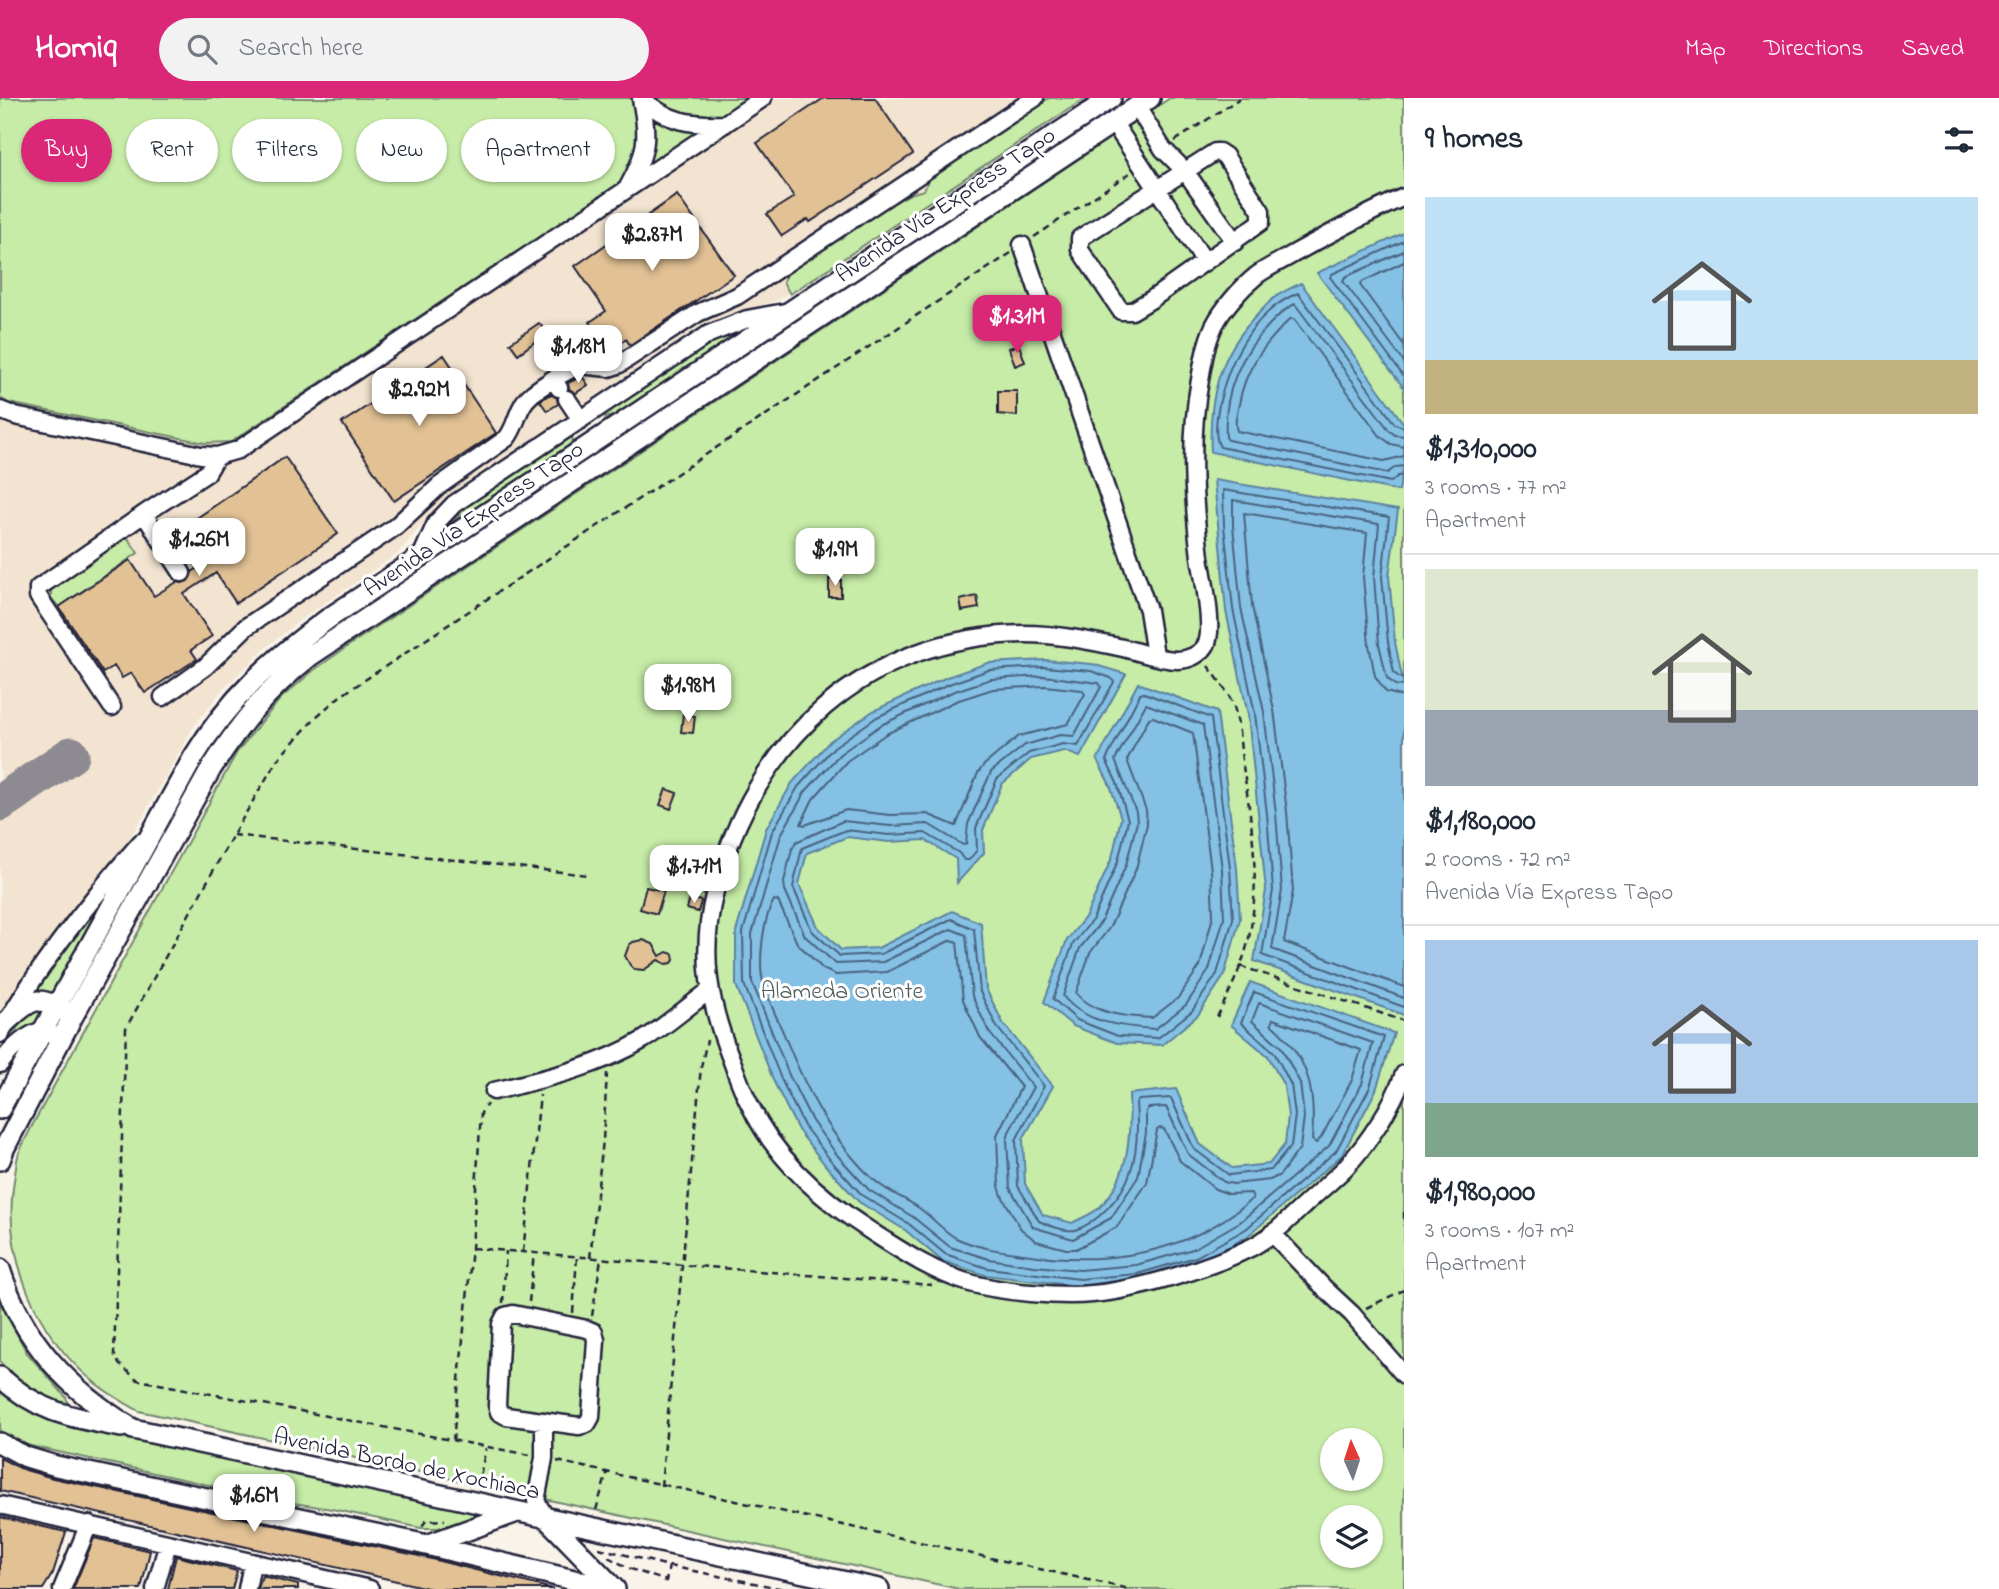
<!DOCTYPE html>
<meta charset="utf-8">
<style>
:root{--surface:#fff;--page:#f2f2f3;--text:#1f2937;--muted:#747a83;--line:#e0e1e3;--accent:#db2777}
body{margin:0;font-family:"Indie Flower",sans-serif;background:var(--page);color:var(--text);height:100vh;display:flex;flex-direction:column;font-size:26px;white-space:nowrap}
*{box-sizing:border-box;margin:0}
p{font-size:23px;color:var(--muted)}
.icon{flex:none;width:38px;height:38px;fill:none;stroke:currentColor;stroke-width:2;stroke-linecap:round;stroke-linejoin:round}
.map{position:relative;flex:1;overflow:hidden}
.sheet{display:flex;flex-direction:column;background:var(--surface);width:595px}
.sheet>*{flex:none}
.top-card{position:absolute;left:21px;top:21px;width:665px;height:63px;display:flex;gap:14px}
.needle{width:46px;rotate:357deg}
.buttons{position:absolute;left:1320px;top:1330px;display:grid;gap:14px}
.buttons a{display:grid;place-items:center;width:63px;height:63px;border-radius:50%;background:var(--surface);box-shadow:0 2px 5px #0004;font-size:35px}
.price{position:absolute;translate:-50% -60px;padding:0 16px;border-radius:14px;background:#fff;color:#222;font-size:23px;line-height:46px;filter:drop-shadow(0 2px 4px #0008)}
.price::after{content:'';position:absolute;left:50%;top:42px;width:21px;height:16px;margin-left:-10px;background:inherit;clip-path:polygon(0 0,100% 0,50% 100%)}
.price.selected{background:var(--accent);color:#fff}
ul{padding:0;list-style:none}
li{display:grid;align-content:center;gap:14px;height:371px;padding:0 21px}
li+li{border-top:2px solid var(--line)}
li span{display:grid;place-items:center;height:217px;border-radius:0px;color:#555}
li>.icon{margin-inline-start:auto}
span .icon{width:126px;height:126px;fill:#fffc;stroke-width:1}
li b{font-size:30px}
h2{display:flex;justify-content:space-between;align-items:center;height:84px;padding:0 21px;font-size:30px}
.chip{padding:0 24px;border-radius:32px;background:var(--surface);box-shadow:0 2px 5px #0004;font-size:24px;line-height:63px}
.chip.selected{background:var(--accent);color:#fff}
header{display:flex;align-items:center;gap:42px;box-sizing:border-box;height:98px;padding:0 35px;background:var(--accent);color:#fff}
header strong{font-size:33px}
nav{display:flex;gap:38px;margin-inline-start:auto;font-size:24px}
.search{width:490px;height:63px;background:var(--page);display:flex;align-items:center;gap:18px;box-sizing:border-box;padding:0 24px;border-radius:38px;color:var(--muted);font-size:26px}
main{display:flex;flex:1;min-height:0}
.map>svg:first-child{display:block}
.built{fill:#f2e4d0}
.green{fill:#c6eca7;stroke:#748771;stroke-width:2;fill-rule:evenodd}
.water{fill:#84c1e4;stroke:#5d81a0;stroke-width:2}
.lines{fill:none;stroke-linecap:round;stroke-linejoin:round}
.shore{stroke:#49627f;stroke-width:2}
.taxiway{stroke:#8e8a92;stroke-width:37}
.building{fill:#e2c295;stroke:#22223b;stroke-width:2}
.minor-casing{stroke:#22223b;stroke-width:21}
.major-casing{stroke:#22223b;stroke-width:24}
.path{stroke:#22223b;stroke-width:2.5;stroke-dasharray:7 5;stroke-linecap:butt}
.minor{stroke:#fff;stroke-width:16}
.major{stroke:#fff;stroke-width:19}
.labels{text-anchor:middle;stroke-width:6;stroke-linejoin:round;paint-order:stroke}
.street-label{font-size:24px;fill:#22223b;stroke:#fff}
.park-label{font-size:24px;fill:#535f5b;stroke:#fff}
</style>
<header>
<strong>Homiq</strong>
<div class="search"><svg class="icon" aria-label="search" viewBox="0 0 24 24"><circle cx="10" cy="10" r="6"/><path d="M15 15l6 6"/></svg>Search here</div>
<nav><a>Map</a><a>Directions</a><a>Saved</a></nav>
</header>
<main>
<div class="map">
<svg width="1404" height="1491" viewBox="0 0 1404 1491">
<rect width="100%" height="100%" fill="#f9f3ea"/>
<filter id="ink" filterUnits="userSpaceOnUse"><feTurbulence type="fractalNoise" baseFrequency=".0143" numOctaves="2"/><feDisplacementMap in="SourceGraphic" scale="14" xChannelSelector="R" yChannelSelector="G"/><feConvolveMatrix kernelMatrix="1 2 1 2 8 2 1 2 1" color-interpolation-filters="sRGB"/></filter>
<g filter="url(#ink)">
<path class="built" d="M0,0h1081l-303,202 -74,24 -256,171 -51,59 -94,64 -34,27 -47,45 -28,36 -59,104 -135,181z"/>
<path class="green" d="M0,0h748l-517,344 -26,1 -196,-40 -9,-5z
M1049,0h37l-296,196 -7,-12 4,-8 89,-62 34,-18 14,-4 9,-19z
M1170,0h234v1491h-445l-820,-178c-16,-9 -32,-18 -45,-29 -59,-48 -92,-128 -80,-202 2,-9 2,-19 5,-27 4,-10 9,-19 14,-29l204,-372 43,-53 34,-29 37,-26zM1332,1342h38v39h-38zM1332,1419h38v39h-38z
M741,234l1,2 -122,80 -15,4 1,-5 106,-71z
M572,339l1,4 -19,20 -103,66 -2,-1 18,-20z
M124,438l4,2 10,15 -79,54 -8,-9v-10z
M91,819l4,3 -41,74 -22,-2 54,-72z
M44,910l-4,14 -40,36v-7c13,-17 23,-37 44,-43z
M0,1204l27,51 39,44 2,6c-22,5 -54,-26 -68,-41z
M0,1291l33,23 28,11 411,87 4,1 1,5 -39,12h-17l-89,-19 -45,-7 -265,-58 -22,-12z"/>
<path class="water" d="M1404,135v155l-87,-115z
M1301,185l103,141v40l-5,27 -188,-39c-3,-54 8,-98 47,-138 6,-6 12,-14 19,-18 7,-5 16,-9 24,-13z
M1214,382l184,30 -9,66 6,66 9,45v328l-150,-54 12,-71 -18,-175 -22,-104z
M1045,562l47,4 34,10 -46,83 -16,-6 -33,8 -29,25 -19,46 1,23 -27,30 -1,-24 -31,-19 -36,2 -42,-5 -40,16 -8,31 19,43 23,23 37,-2 74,-37 29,12 5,66 17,34 50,63 -30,53 2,45 18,31 29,8c9,-5 21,-9 28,-16 30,-31 31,-73 29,-113l47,-5 24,55 32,24 37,-4 16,-20 3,-28 -4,-30 -16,-30 -37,-31 19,-43 144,51 -18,57 -34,65 -93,80 -50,29 -60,17 -59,5 -95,-11 -43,-14 -37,-31 -46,-28 -33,-36 -28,-36 -24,-48 -38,-97v-53l30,-103 26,-46 38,-42 43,-30 74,-34 41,-14z
M1138,585l79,29 20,156 3,51 -16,57 -26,39 -36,30 -45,-2 -44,-17 -29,-24 23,-62 19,-24 26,-58 9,-40 -11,-33 -13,-25z"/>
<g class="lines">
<path class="shore" d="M1404,143l-72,33 -2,3 74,100
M1404,153l-59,26 -2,4 61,81
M1404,164l-42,20 -2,3 44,60
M1404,329l-9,-3 -97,-131c-46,19 -71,70 -80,117 -2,11 -4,27 2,37l171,35 7,-6 6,-1
M1404,338l-9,-1 -6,-5 -94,-126c-11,5 -17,12 -25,20 -30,30 -47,70 -44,113l2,3 159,33 9,-6 8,-1
M1404,349l-13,-3 -11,-8 -86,-117h-4c-25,25 -45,49 -51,85 -2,9 -5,18 -2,27l147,30 20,-5
M1044,569l47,4 20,7 3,4 -36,64 -15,-2 -34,9 -32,26 -21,49 1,22 -8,10h-5l-5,-7 -34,-20 -36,2 -43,-5 -44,18 -9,39 19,44 28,25 41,-2 70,-35 23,10 6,63 17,35 47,59 -28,54 2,46 21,35c8,4 27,11 36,9 23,-7 48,-35 55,-57 8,-22 8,-47 6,-70l3,-3 32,-2 23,51 35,26 42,-5 20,-24 4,-31 -4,-30 -17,-33 -33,-29 13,-31 130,45 -14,50 -34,64 -90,78 -50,28 -59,17 -57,5 -93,-11 -42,-14 -36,-30 -46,-28 -31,-34 -28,-36 -23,-47 -37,-95 -1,-52 29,-100 26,-45 36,-40 43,-30 72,-33 40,-14z
M1044,578l55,7 2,4 -27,49 -14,-1 -35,10 -34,27 -23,52 -2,20 -3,1 -35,-21 -38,2 -47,-5 -47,21 -4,7 -8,33 1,8 20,46 31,28 47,-2 68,-33 15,6 6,61 17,36 44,55 -24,45 -2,8 3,48 23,39 40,12 38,-21 27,-41 8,-44v-22l2,-3 18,-1 22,47 36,28 9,2 37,-4 10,-5 20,-27 4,-31 -4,-34 -19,-36 -29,-26 7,-18 114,40 -11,41 -33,62 -89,76 -47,27 -57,16 -56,5 -46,-4 -45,-7 -39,-12 -37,-30 -44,-27 -31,-34 -26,-35 -23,-46 -37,-93v-48l29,-99 24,-43 35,-38 41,-29 71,-33 39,-13z
M1404,580l-5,-1 -5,-4 -6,-31 -6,-65 7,-60 -166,-27 1,36 9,83 22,105 12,100 6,76 -11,65 142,52
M1045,588l37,4 3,4 -17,30 -49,12 -35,29 -6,8 -22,53 -29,-12 -37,1 -44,-5 -41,15 -4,-1 12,-25 34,-38 39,-27 70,-33 37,-12z
M1404,588l-9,-1 -8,-7 -8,-34 -5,-67 5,-53 -146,-24v26l8,82 23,104 12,102 6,76 -10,59 132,49
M1144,595l67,25 19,150 3,51 -16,55 -25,37 -34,27 -40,-2 -41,-16 -24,-21 20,-55 20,-25 25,-58 10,-41 -11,-37 -11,-23 34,-66z
M1404,599l-18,-5 -11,-16 -6,-31 -6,-68 4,-44 -123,-20 8,93 22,104 13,102 6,79 -9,51 120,45
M1146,606l57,21 19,144 2,49 -15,52 -23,35 -31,24c-32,-2 -71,-6 -92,-33l17,-48 21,-26 25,-57 11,-43 -1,-10 -21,-52z
M1153,619l40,16 18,137 2,46 -13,50 -22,32 -26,20c-26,-1 -59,-4 -76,-25l14,-40 20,-26 26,-58 11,-45 -1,-14 -19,-50 22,-42z
M774,802l4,1 19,42 26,26 13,6 51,-3 64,-32 6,2 6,58 17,37 41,50 -24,48 2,51 3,10 19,33 15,12 30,8h10l41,-22 30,-44 10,-53 3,-2 4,1 16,32 35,28 14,5 22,-1 2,5c-65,57 -147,68 -230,56 -22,-3 -46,-6 -67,-16 -13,-7 -24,-21 -37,-30 -14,-10 -32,-16 -45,-28 -44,-41 -69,-93 -91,-148 -7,-16 -15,-33 -20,-49 -5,-22 0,-64 11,-83z
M1273,921l88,31 -9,30 -31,58 -5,5 -4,-3c4,-49 -3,-83 -41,-116z"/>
<path class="taxiway" d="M0,705l71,-48"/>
</g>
<path class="building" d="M824,0h51l38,56 -103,68 -2,-3 -26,17 -15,-22 27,-17 -37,-54z
M677,97l57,80 -104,70 -4,-6 -16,11 -20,-28 16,-11 -31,-45z
M539,225l8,10 -29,21 -8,-11z
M1019,247l6,17 -10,4 -6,-18z
M444,257l52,78 -102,68 -52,-78z
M582,278l6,9 -12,8 -7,-4 -1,-6z
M998,293h19v25l-19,-2z
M550,296l7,4 1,6 -11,7 -7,-10z
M285,359l53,77 -102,69 -20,-30 -32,21 28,42 -21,14 6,9 -52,34 -14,-20 -9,5 -8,-12 -11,7 -44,-66 71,-47 24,36 23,-14 5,1 6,-2 4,-9 16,-10 -24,-35z
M829,481h12v18h-12z
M977,498l2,12 -17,3 -2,-11z
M683,616l12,2 -2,17 -12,-1z
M666,691l11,4 -6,16 -11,-4z
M646,789l18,4 -7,23 -17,-5z
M690,800l11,3 -3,11 -11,-3z
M643,842l10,4 7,12 7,-4 6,2 1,6 -2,3 -6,1 -8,-4 -14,10 -10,-1 -4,-4 -5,-9 4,-11 4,-3z
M0,1360l22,11 31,9 362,77 138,34h-121l-432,-98z
M0,1419l66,15 -13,41 -10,16h-43z
M94,1440l56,13 -9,38h-68z
M176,1458l61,15 -5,18h-64z
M262,1478l36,9v4h-40z"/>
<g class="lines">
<g class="minor-casing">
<path id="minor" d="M641,0c27,24 48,27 84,26
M1137,9l26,42 22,22 50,71
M1113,24l92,140
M1215,54h4l6,4 36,55v11l-109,77 -20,12h-11l-41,-61v-12z
M628,89c19,-34 21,-50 13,-88
M1404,99c-37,16 -73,36 -109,56 -12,7 -27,14 -38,22 -16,13 -34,33 -43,51 -8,17 -11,36 -14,54 -11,59 -7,118 0,177 3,20 15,72 6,88 -6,10 -18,15 -29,15 -17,0 -37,-8 -54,-12 -32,-7 -66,-14 -99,-14 -158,2 -271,107 -309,257 -16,64 -6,113 18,173 5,14 10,28 17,41 25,54 72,95 122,127 31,20 63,41 98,51 31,9 90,14 122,11 47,-4 118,-26 160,-47 23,-12 41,-32 60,-49 11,-10 23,-20 33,-30 24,-26 47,-61 59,-94
M1022,147l126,365 7,45
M559,290l-6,-9 26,-14 30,3 9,-3 80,-52 39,-17 298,-198
M567,301l14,21
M0,312l15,6 186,39 16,1 21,-6 525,-352
M144,416l38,59
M421,459l15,-34 18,-19 255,-170 38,-15 38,-7
M163,599l42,-30 41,-40 149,-100 44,-41 68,-48c8,-10 9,-21 15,-32 6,-12 20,-19 31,-27
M112,609l-74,-111v-8l106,-74 63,-41 10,-17
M0,936c38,-69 89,-133 141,-192
M0,966c11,-15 25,-29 43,-34l18,9
M494,993c50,-12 104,-24 149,-51 23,-14 44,-33 66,-49
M1272,1135l52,55 28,26 52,61
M513,1216l74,15 7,3 2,8 -5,77 -4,7 -8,2 -73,-10 -7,-4 -2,-7 4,-81 4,-8z
M544,1323v37l-8,43 10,17
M0,1407l370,84
M62,1491l27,-65
M155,1491l13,-46
M247,1491l5,-25"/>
</g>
<g class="major-casing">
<path id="major" d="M6,924c25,-22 29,-29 60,-10
M0,1011l193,-351c36,-60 80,-99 136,-140l782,-520
M0,1062l4,-11 69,-133 138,-247c30,-47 55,-78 99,-113l840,-558
M0,1171c23,73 69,121 133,160l746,160
M0,1279c40,36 70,40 121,50
M0,1345l26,14 30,9 362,77 194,46
M546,1420l69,71
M427,1447l90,-33"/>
</g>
<path class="path" d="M1175,43l65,-43
M1034,139l96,-64
M1208,568c10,13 20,25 26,41 5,16 6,36 8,53 9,58 20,123 6,182 -7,28 -20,53 -33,79
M233,737l355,40
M1240,868l164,55
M1404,1114v14
M472,1150l460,37
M523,1154l17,-157
M590,1160l13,-118 4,-67
M529,1204l5,-49
M503,1205l3,-52
M1366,1210l38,-18
M573,1215l4,-56
M592,1218l9,-57
M453,1343l19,-193 9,-135 6,-9
M530,1357l-392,-75 -19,-16 -5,-10 12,-326 107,-193 44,-75 39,-43 23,-20 672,-444
M557,1363l572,128
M478,1388l8,-38
M661,1388l40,-419 6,-27
M596,1412l11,-37
M422,1428l4,-5 19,-1
M599,1450l70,18 115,23
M608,1459l23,12 35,12 3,-15"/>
<use href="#minor" class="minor"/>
<use href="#major" class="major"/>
</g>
</g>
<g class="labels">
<g class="street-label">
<text transform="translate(945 106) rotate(-34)" y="8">Avenida Vía Express Tapo</text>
<text transform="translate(473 420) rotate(-34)" y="8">Avenida Vía Express Tapo</text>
<text transform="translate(407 1365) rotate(12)" y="8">Avenida Bordo de Xochiaca</text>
</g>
<g class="park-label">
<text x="842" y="900">Alameda Oriente</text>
</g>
</g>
</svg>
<div class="buttons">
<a><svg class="needle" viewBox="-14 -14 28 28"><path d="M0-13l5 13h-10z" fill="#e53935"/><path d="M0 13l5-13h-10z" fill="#747a83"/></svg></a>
<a><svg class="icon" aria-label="layers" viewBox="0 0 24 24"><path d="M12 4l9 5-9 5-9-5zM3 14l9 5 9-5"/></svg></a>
</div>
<b class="price" style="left:652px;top:175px">$2.87M</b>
<b class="price selected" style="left:1017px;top:257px">$1.31M</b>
<b class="price" style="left:578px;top:287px">$1.18M</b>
<b class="price" style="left:419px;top:330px">$2.92M</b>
<b class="price" style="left:199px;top:480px">$1.26M</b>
<b class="price" style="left:835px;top:490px">$1.9M</b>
<b class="price" style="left:688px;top:626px">$1.98M</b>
<b class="price" style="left:694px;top:807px">$1.71M</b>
<b class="price" style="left:254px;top:1436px">$1.6M</b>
<div class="top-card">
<a class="chip selected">Buy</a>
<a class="chip">Rent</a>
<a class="chip">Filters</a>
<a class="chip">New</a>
<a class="chip">Apartment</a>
</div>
</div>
<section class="sheet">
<h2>9 homes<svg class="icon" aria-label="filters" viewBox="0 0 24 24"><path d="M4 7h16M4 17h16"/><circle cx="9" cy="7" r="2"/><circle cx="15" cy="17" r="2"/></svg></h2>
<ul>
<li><span style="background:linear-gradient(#bfe0f5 75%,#c2b280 0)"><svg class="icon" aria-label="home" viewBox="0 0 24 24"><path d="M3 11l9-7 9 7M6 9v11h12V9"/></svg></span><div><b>$1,310,000</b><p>3 rooms · 77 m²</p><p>Apartment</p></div></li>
<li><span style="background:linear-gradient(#dfe7d0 65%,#9aa5b1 0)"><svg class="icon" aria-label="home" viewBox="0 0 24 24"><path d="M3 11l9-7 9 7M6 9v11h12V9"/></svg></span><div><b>$1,180,000</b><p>2 rooms · 72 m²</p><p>Avenida Vía Express Tapo</p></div></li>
<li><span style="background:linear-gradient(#a9c7e8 75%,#7fa58c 0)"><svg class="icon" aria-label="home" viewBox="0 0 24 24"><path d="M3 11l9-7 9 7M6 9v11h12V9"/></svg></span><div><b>$1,980,000</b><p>3 rooms · 107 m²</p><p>Apartment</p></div></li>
</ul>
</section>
</main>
